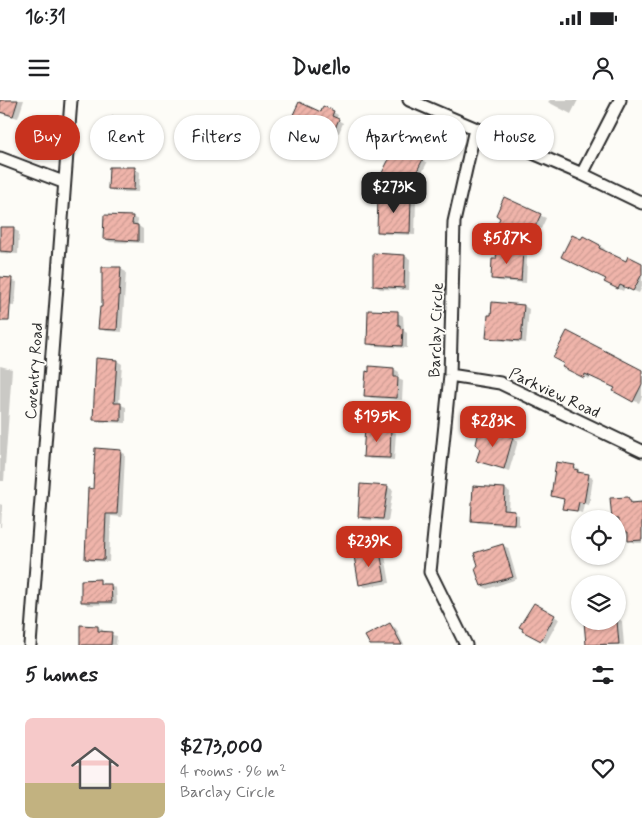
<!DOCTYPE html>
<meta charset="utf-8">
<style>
:root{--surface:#fff;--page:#f2f2f2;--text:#202124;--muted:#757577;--line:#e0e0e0;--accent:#c8321e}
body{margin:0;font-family:Mynerve,sans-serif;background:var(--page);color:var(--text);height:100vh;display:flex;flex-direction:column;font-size:19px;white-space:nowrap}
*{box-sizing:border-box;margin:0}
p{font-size:16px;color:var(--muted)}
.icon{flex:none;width:28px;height:28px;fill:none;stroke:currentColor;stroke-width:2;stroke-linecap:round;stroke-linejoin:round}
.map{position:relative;height:545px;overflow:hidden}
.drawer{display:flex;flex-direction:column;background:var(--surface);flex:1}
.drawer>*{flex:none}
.hud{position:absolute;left:15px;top:15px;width:612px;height:45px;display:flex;gap:10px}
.fabs{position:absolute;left:571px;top:410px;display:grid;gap:10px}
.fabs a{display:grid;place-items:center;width:55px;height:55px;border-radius:50%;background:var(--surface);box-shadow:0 1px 4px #0004;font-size:25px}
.price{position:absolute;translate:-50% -42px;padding:0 11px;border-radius:10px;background:var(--accent);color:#fff;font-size:16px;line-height:32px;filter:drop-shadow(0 1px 2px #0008)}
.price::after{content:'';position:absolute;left:50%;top:30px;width:15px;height:11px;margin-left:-8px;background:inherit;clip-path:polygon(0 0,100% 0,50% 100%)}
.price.selected{background:#222;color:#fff}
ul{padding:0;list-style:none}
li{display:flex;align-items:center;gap:15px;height:125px;padding:0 25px}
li+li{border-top:1px solid var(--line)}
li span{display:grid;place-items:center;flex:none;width:140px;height:100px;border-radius:8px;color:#555}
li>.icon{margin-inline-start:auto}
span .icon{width:60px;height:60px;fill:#fffc;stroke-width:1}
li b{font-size:21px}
h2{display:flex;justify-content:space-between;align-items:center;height:60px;padding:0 25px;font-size:21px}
.tag{padding:0 18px;border-radius:22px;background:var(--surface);box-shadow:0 1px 4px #0004;font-size:18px;line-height:45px}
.tag.selected{background:var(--accent);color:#fff}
.status{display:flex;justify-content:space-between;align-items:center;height:35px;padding:0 25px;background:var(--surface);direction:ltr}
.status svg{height:14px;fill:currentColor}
header{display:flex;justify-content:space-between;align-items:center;height:65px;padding:0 25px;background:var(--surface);font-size:22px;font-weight:700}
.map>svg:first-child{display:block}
.shadow{fill:#0003}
.building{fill:url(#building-hatch);stroke:#2b2b2b}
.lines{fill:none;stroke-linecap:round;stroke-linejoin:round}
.street-casing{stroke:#2b2b2b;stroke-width:15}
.street{stroke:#fdfcf7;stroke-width:11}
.labels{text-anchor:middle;stroke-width:4;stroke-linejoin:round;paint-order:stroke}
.street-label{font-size:16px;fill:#2b2b2b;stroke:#fdfcf7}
</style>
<div class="status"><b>16:31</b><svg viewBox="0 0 49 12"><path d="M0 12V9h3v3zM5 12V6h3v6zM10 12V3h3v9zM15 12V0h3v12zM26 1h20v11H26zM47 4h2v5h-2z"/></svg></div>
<header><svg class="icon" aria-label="menu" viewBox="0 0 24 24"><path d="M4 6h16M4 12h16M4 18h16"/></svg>Dwello<svg class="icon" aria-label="person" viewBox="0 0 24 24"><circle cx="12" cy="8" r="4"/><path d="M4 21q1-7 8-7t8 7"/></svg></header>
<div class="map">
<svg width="642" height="545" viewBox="0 0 642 545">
<defs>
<pattern id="building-hatch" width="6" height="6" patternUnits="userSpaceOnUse" patternTransform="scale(1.25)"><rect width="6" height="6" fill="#efb4aa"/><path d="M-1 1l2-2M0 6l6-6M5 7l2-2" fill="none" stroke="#cd9b92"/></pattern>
</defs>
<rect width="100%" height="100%" fill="#fdfcf7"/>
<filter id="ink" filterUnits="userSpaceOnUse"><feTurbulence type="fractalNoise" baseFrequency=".02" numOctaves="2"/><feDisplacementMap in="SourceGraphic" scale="10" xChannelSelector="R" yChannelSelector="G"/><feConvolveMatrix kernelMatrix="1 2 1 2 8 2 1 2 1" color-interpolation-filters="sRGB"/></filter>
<g filter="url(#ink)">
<path class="shadow" d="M0,0h24l-6,18 -18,-5z
M550,0h28l-7,14 -23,-12z
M333,12l5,3 -2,4 7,4 -4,10 -4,-2 -3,8 -36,-16 25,-9z
M113,18h19l5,3v25l-19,-1 -5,-3z
M213,33l28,11 -4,10 -28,-10z
M422,60l5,3 -14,27 -31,-16z
M135,69l5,3 -1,20h-24l-6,-3z
M379,97l32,1 5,3 -1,34 -32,-1 -5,-3z
M505,99l41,19 -5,11 -7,-3 -7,15 -24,-12z
M132,117l6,3 -1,5 6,4v14l-33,-1 -5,-3z
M0,128l13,1 6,3 -1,22 -18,-1z
M600,146l5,3 -2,2 23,11 16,2v23l-3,6 -14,-6 -2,4 -12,-6 -4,-6 -39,-19z
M522,152l5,3 -1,28 -28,-2 -6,-3z
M374,155l31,1 5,3 -1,31 -29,-1 -5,-3z
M121,169l5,3 -4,60 -17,-1 -5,-3z
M0,178l17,4 -2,24 -15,-1z
M524,206l5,3 -3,34 -34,-3 -5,-3z
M398,213l5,3 1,15 3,2v15l-34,-2 -5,-3z
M117,261l5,3 -3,40 7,3v16l-27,-1 -5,-3z
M565,264l77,7v26l-3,6 -19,-9 -4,-6 -25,-12 -2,3 -20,-9z
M0,266l12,3 -8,112h-4z
M394,269l5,3 -1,7 5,2 -1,19 -31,-2 -5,-3z
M391,330l5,3 -2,27 -24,-1 -5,-3z
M513,338l5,3 -9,30 -31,-10 3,-12z
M120,351l5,3 -3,63 -11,-1 -2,46 -18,-1 -5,-3 8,-68z
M574,367l5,2v3l14,6 -4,27 -5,-1 -2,9 -18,-5 1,-8 -13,-4z
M388,387l5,3 -5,31 -24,-1 -5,-3z
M505,389l5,3 -1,20 10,3v11l-41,-3 -5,-3z
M628,398l7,6h7v39h-7l-5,-3 -1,-6h-11v-15z
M0,404l2,1 -1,22h-1z
M502,445l6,3 9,31 -30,10 -5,-3z
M380,453l5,3 5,27 -25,4 -5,-3z
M99,480l5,5 12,3 1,16 -29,1 -5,-3z
M534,505l25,14 -13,24 -23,-13 1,-2 -3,-2z
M618,519l4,2 2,24h-37l-2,-24h33z
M390,525l6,3 8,17h-33z
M98,527l5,3v3l14,3 -1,9h-33z"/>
<path class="building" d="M0,0h18l-5,16 -13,-4z
M299,2l22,10 2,-6 11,5 -2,5 7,3 -5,12 -4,-2 -3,8 -37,-16z
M112,17h20v26h-21z
M213,31l23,9 -4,12 -25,-7z
M396,45l27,14 -15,30 -27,-14z
M109,67h26l-1,23 -26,-1z
M378,96l33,1 -1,36 -33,-1z
M504,97l37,17 -6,13 -6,-3 -7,15 -26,-12 4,-9 -4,-3z
M104,115l29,1 -1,8 6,1v16l-35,-2z
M0,127h14l-1,25 -13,-1z
M572,135l9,4 2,-3 17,9 -1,3 27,13 2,-5 14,7v11l-9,17 -13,-6 -2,4 -14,-7 2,-3 -45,-22z
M497,149l26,2 -2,30 -30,-2 1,-20h4z
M373,153l32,2 -1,33 -31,-2z
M102,167h19l-4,63 -19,-1 2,-22h2z
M0,177l12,1 -3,43h-9z
M492,202l32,3 -3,36 -35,-3 2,-23h3z
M368,210l30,1v14h2v3l3,1 -1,17 -35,-2z
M567,231l75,39v14l-9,18 -20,-11 2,-3 -30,-14 -1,4 -22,-11 2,-3 -11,-6z
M96,258l21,2 -3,43h7v18l-28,-1z
M369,266l25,2v9h4l-1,21 -33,-2 2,-25 3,1z
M365,327l26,1 -1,30 -27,-1z
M480,327l33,10 -9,32 -28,-8 4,-12 -4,-5z
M95,348l26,2 -4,64h-11l-2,46 -19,-1 3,-71 5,1z
M556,362l19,3 -1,4 4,1 -1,2 12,2 -5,29 -5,-1 -2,9 -15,-2 2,-10 -13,-3z
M360,384l28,2 -5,33 -25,-2z
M473,386l32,2 -1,22 11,1 -1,13 -43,-3z
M628,397l3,6 11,-1v38l-14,1v-9h-10v-13h-6l-2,-21z
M503,444l10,33 -32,9 -6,-17 3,-4 -4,-12z
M380,451l5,29 -26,5 -5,-29z
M100,479v5h11l1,18h-31v-22z
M534,503l21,12 -14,26 -19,-10 1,-2 -4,-2z
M584,521h33l2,23 -33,1z
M390,523l12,22h-32l-5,-9z
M80,525l18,1v5l14,1 -1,13h-31z"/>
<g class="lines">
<g class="street-casing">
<path id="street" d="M409,0l173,74 60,29
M0,58l63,24
M582,74l38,-74
M450,275l50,8 142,68
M30,545l41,-545
M466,545l-36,-73 20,-197 4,-153 21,-93"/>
</g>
<use href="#street" class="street"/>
</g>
</g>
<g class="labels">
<g class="street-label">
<text transform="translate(435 230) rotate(-88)" y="6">Barclay Circle</text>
<text transform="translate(33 271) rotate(-86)" y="6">Coventry Road</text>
<text transform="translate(555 292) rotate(25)" y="6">Parkview Road</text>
</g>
</g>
</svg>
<div class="fabs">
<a><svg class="icon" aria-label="locate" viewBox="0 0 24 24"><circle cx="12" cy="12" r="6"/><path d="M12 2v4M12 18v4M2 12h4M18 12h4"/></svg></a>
<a><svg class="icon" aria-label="layers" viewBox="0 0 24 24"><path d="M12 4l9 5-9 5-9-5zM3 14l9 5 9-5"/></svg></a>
</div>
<b class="price selected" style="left:394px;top:114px">$273K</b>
<b class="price" style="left:507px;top:165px">$587K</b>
<b class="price" style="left:377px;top:343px">$195K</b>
<b class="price" style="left:493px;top:348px">$283K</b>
<b class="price" style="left:369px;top:468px">$239K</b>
<div class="hud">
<a class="tag selected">Buy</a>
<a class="tag">Rent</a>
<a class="tag">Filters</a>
<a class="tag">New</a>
<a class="tag">Apartment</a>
<a class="tag">House</a>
</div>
</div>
<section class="drawer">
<h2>5 homes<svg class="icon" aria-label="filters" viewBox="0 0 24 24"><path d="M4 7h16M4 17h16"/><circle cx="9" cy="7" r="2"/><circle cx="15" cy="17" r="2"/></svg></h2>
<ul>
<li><span style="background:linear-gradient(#f6c9c9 65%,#c2b280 0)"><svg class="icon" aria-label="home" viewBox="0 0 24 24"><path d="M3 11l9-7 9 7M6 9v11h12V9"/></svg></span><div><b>$273,000</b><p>4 rooms · 96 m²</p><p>Barclay Circle</p></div><svg class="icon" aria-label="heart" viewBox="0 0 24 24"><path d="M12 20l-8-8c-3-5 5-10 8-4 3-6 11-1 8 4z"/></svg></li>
</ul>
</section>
